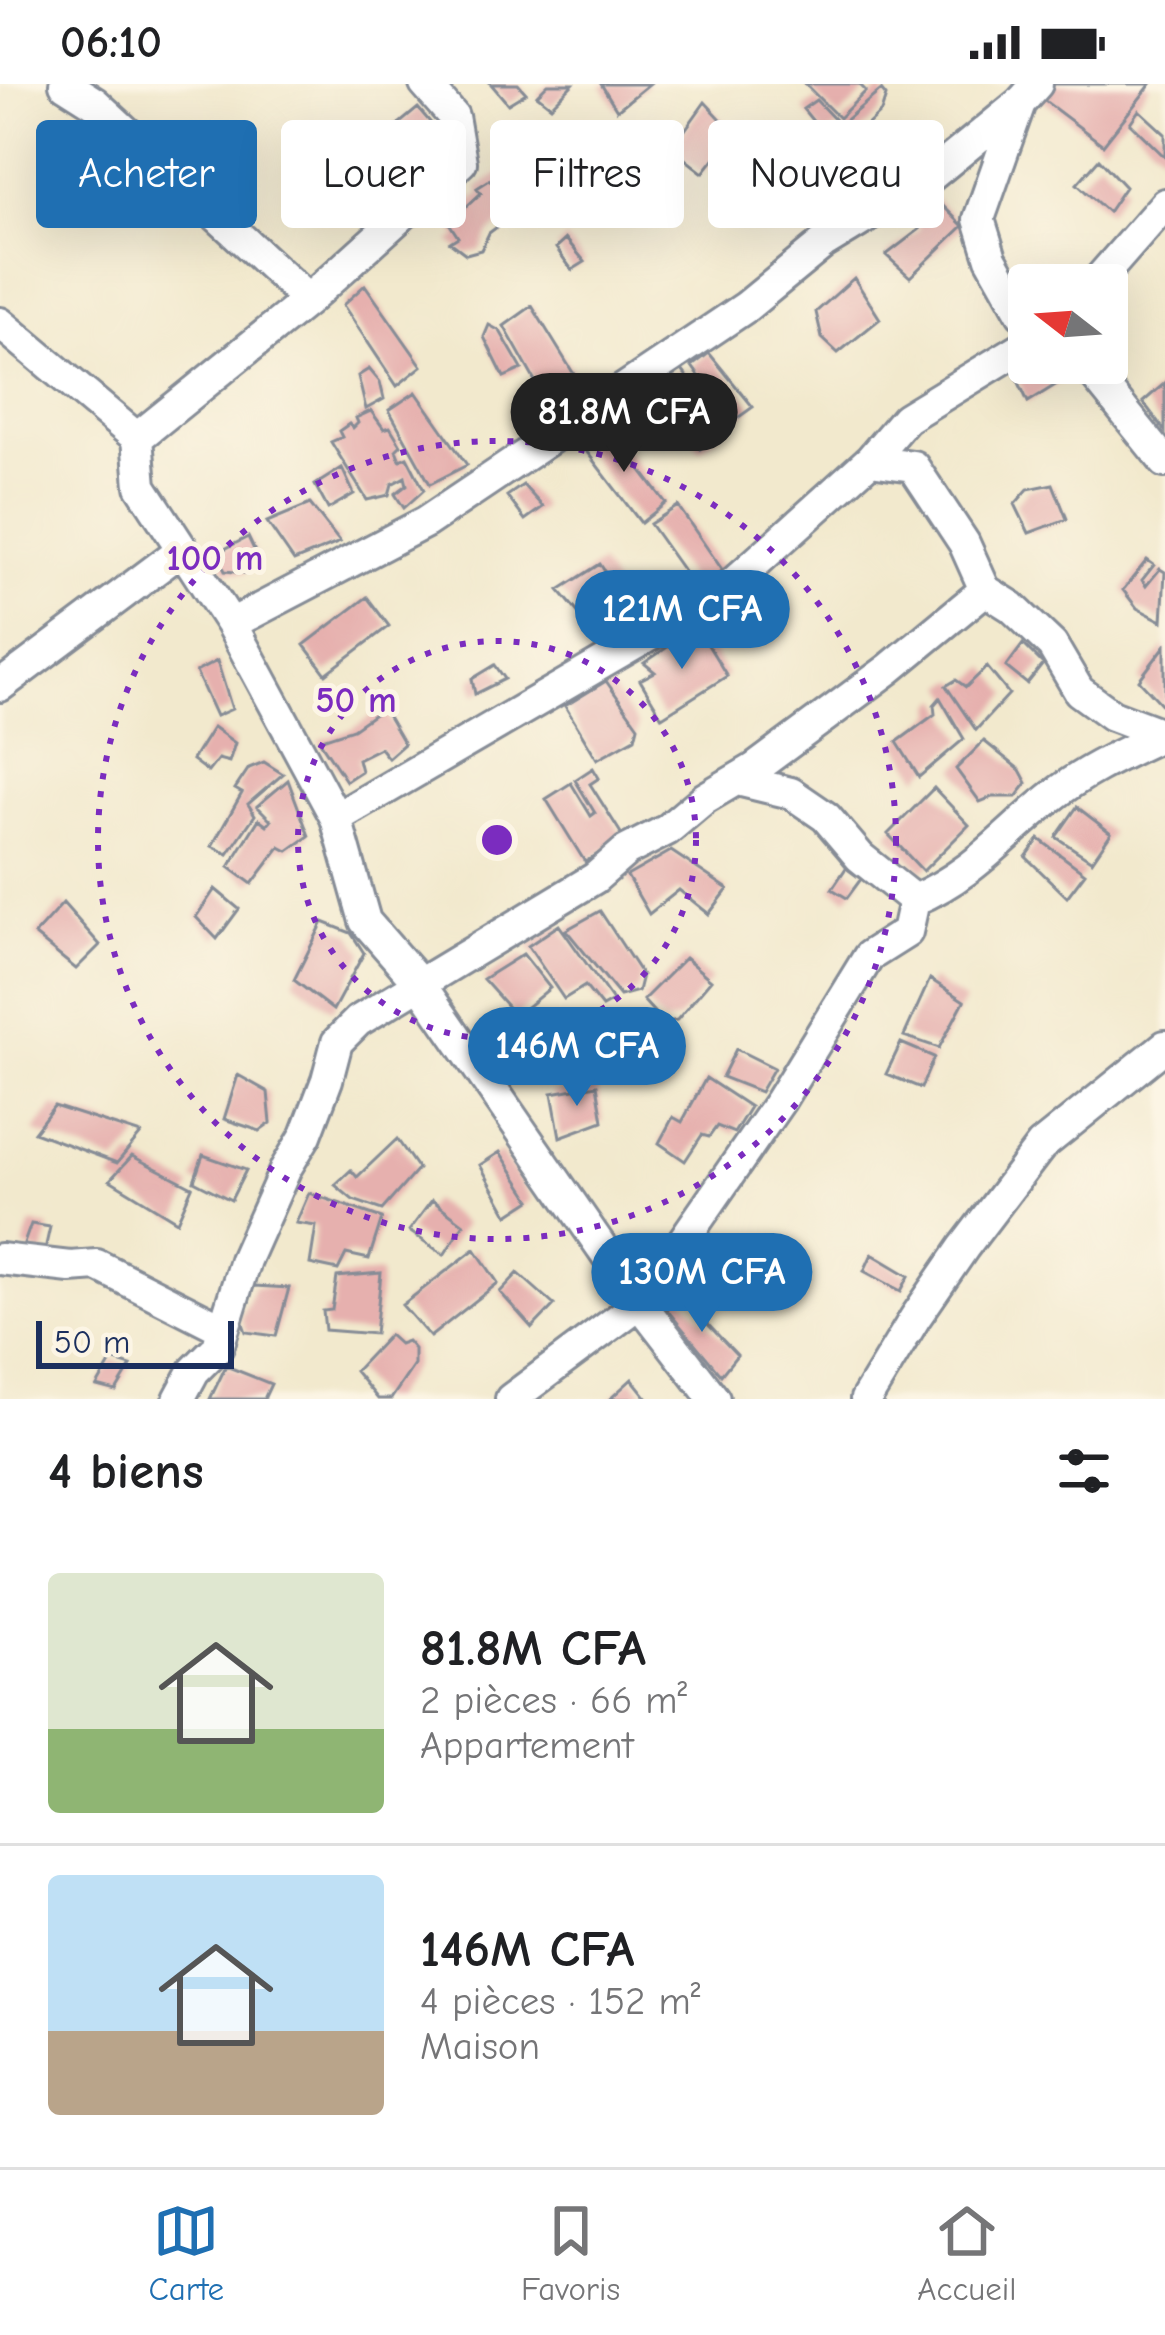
<!DOCTYPE html>
<html lang="fr">
<meta charset="utf-8">
<style>
:root{--surface:#fff;--page:#f6f6f6;--text:#202124;--muted:#757577;--line:#e0e0e0;--accent:#1f6fb2}
body{margin:0;font-family:"Comic Neue",sans-serif;background:var(--page);color:var(--text);height:100vh;display:flex;flex-direction:column;font-size:45px;white-space:nowrap}
*{box-sizing:border-box;margin:0}
p{font-size:39px;color:var(--muted)}
.icon{flex:none;width:66px;height:66px;fill:none;stroke:currentColor;stroke-width:2;stroke-linecap:round;stroke-linejoin:round}
.map{position:relative;height:1315px;overflow:hidden}
.sheet{display:flex;flex-direction:column;background:var(--surface);flex:1}
.sheet>*{flex:none}
.guide{position:absolute;left:36px;top:36px;width:1095px;height:108px;display:flex;gap:24px}
.needle{width:78px;rotate:287deg}
.fabs{position:absolute;left:1008px;top:180px;display:grid;gap:24px}
.fabs a{display:grid;place-items:center;width:120px;height:120px;border-radius:12px;background:var(--surface);box-shadow:0 12px 48px #0002;font-size:60px}
.scale{position:absolute;left:36px;bottom:30px;width:198px;box-sizing:border-box;padding-left:12px;border:6px solid #1b2f5e;border-top:0;font-size:33px;line-height:42px;white-space:nowrap;color:#1b2f5e;-webkit-text-stroke:9px #fcf5e5;paint-order:stroke}
.price{position:absolute;translate:-50% -102px;padding:0 27px;border-radius:42px;background:var(--accent);color:#fff;font-size:39px;line-height:78px;filter:drop-shadow(0 3px 6px #0008)}
.price::after{content:'';position:absolute;left:50%;top:72px;width:36px;height:27px;margin-left:-18px;background:inherit;clip-path:polygon(0 0,100% 0,50% 100%)}
.price.selected{background:#222;color:#fff}
ul{padding:0;list-style:none}
li{display:flex;align-items:center;gap:36px;height:300px;padding:0 48px}
li+li{border-top:3px solid var(--line)}
li span{display:grid;place-items:center;flex:none;width:336px;height:240px;border-radius:12px;color:#555}
li>.icon{margin-inline-start:auto}
span .icon{width:144px;height:144px;fill:#fffc;stroke-width:1}
li b{font-size:51px}
h2{display:flex;justify-content:space-between;align-items:center;height:144px;padding:0 48px;font-size:51px}
.chip{padding:0 42px;border-radius:12px;background:var(--surface);box-shadow:0 12px 48px #0002;font-size:42px;line-height:108px}
.chip.selected{background:var(--accent);color:#fff}
.status{display:flex;justify-content:space-between;align-items:center;height:84px;padding:0 60px;background:var(--surface);direction:ltr}
.status svg{height:33px;fill:currentColor}
.menu{display:flex;justify-content:space-around;align-items:center;height:168px;border-top:3px solid var(--line);background:var(--surface);font-size:33px;color:var(--muted)}
.menu a{display:grid;justify-items:center;gap:6px}
.menu .selected{color:var(--accent)}
.map>svg:first-child{display:block}
.building{fill:#e6b0ae}
.lines{fill:none;stroke-linecap:round;stroke-linejoin:round}
.street-casing{stroke:#868c96;stroke-width:36}
.street{stroke:#fff;stroke-width:30}
.ring{fill:none;stroke:#7b2cbf;stroke-width:6;stroke-dasharray:6 12}
.centre{fill:#7b2cbf;stroke:#fcf5e5;stroke-width:6}
.ring-label{font-size:36px;text-anchor:middle;font-weight:bold;fill:#7b2cbf;stroke:#fcf5e5;stroke-width:10;stroke-linejoin:round;paint-order:stroke}
</style>
<div class="status"><b>06:10</b><svg viewBox="0 0 49 12"><path d="M0 12V9h3v3zM5 12V6h3v6zM10 12V3h3v9zM15 12V0h3v12zM26 1h20v11H26zM47 4h2v5h-2z"/></svg></div>
<div class="map">
<svg width="1165" height="1315" viewBox="0 0 1165 1315">
<rect width="100%" height="100%" fill="#fcf5e5"/>
<filter id="ink" filterUnits="userSpaceOnUse"><feTurbulence type="fractalNoise" baseFrequency=".00833" numOctaves="2"/><feDisplacementMap in="SourceGraphic" scale="24" xChannelSelector="R" yChannelSelector="G"/><feConvolveMatrix kernelMatrix="1 2 1 2 8 2 1 2 1" color-interpolation-filters="sRGB"/></filter>
<filter id="wash" filterUnits="userSpaceOnUse"><feTurbulence type="fractalNoise" baseFrequency=".004" numOctaves="4" result="noise"/><feDisplacementMap in="SourceGraphic" scale="48" xChannelSelector="R" yChannelSelector="G"/><feGaussianBlur stdDeviation="2.7" result="paint"/><feColorMatrix in="noise" values="0 0 0 0 0 0 0 0 0 0 0 0 0 0 0 0 0 1.4 0 .05"/><feComposite in="paint" operator="in"/></filter>
<g filter="url(#wash)">
<rect width="100%" height="100%" fill="#f2e9cd"/>
<g id="blocks">
<path class="building" d="M491,0h27l8,9 -18,11z
M548,0h25l-22,22 -14,-11z
M601,0h48l-32,26z
M805,0h54l7,7 -27,27z
M1052,0h99l-48,61 -61,-46z
M881,6l5,6 -5,16 -30,28 -9,-17z
M816,16l22,23v5l-13,8 -22,-27z
M705,18l29,31 -31,40 -18,-14 -10,-15z
M418,24l17,20 -77,64 -17,-20z
M1139,26l26,24v23l-35,-34z
M1099,75l26,28 -17,25 -31,-28z
M502,88l28,30 -41,31 -8,17 -15,4 -16,-12 8,-5 -9,-14 32,-30 -4,-5z
M933,112l30,30 -53,51 -24,-22 34,-26 -12,-15z
M566,155l19,23 -13,8 -16,-22z
M854,194l26,41 -42,34 -16,-15 -6,-26z
M365,201l57,81 -25,20 -54,-81z
M532,222l48,78 -9,4 3,12 -23,16 -11,-13 4,-6 -40,-71z
M489,241l11,6 22,38 -18,8 -20,-40z
M709,269l44,54 -21,15 -40,-56z
M1034,279h19l9,18 -34,21 -13,-28z
M369,285l11,13 4,17 -18,10 -8,-33z
M682,286l44,58 -26,21 -44,-65z
M1165,299v48l-22,-29z
M416,308l51,73 -37,19 -41,-74z
M371,327l13,18 6,-2 11,18 -5,5 4,10 7,-3 17,33 -20,18 -9,-14 12,-9 -2,-8 -13,7 -3,11 -22,5 -36,-58 11,-5 -3,-6 10,-7 4,4 5,-5 -2,-5z
M608,343l58,76 -25,20 -58,-76z
M342,384l12,26 -26,15 -13,-24z
M1053,400l14,35 -38,14 -14,-29 13,-15z
M523,401l20,22 -18,13 -18,-24z
M310,420l30,38 -46,19 -27,-39z
M678,422l45,65 -29,15 -44,-62z
M248,453l10,21 -13,15 -20,-2 -8,-18z
M1147,476l7,5 -12,15 4,6 14,-17 5,3 -3,49 -25,-13 -14,-18z
M600,480l33,50 -36,21 -38,-45z
M367,513l22,29 -63,48 -22,-29z
M697,543l30,49 -65,41 -22,-37 15,-8 -11,-9z
M1023,560l20,20 -16,20 -21,-17z
M1165,562v62l-26,-28z
M217,577l15,48 -16,7 -20,-44z
M495,581l10,14 -30,15 -3,-15z
M987,583l22,27 -33,36 -30,-44 10,-6 10,7z
M606,597l32,45 -3,12 -38,21 -32,-53z
M940,614l24,41 -45,38 -22,-35 38,-28 -1,-9z
M383,624l21,36 -16,14 -8,-10 -22,11 3,12 -15,10 -27,-41 34,-11z
M213,643l22,16 -6,19 -11,-3 -10,13 -16,-12z
M984,657l36,29 7,13 -11,14h-24l-12,5 -24,-33z
M264,678l19,12 -35,30 7,11 -27,39 -16,-8 30,-53 -7,-4 14,-21z
M593,684l6,10 -9,6 34,54 -39,24 -39,-63 25,-16 20,33 4,-3 -20,-33z
M288,696l21,56 -21,15 -8,-4 -28,37 -23,-17 30,-48 8,6 4,-5 -14,-14z
M934,704l35,37 -46,46 -35,-37z
M1077,723l34,26 -19,28 -36,-24z
M1039,755l46,34 -18,24 -41,-40z
M671,767l57,38 -19,25 -30,-24 -30,24 -22,-38z
M846,784l15,11 -14,19 -15,-9z
M215,805l24,20 -22,30 -21,-22z
M63,819l37,42 -24,24 -42,-34z
M600,827l42,64 -4,16 -18,5 -54,-66z
M323,838l28,11 13,20 -31,57 -39,-30z
M559,841l54,76 -11,6 -17,-21 -21,13 -36,-53z
M523,870l27,34 -34,28 -33,-37z
M685,874l26,22 -34,40 -13,3 -21,-23z
M930,895l34,22 -25,47 -35,-12z
M901,959l33,14 -13,31 -35,-14z
M736,965l38,19 -14,24 -38,-15z
M238,991l30,17 3,31 -11,8 -36,-12z
M706,994l44,29 -16,26 -17,-7 -8,11 -7,-2 -17,26 -26,-18 14,-26 9,5z
M597,1001l6,36 -43,16 -8,-44z
M54,1022l87,28 -24,29 -83,-31z
M397,1055l21,30 -36,41 -29,-10 -18,-15 16,-15 6,7z
M500,1068l31,48 -23,15 -28,-50z
M203,1071l43,15 -15,30 -37,-19z
M132,1072l60,31 -15,34 -67,-41z
M309,1109l73,25 -13,41 -23,-5 -8,16 -28,-6 6,-38 -20,-3z
M432,1116l32,24 -20,31 -35,-24z
M31,1140l19,3 -6,27 -21,-8z
M475,1165l23,34 -68,54 -28,-32z
M872,1170l37,22 -8,15 -37,-20z
M381,1189l-6,61 -50,-4 -2,-19 9,-1 5,-33z
M518,1189l36,32 -22,23 -32,-36z
M254,1202l35,2 -13,48 -30,-4 -5,-14z
M678,1209l59,62 -16,20 -54,-65z
M389,1251l10,9 8,-3 7,8v16l-23,34h-13l-23,-28z
M112,1276l19,6 -15,25 -19,-5z
M226,1282l45,18 -7,15h-54z
M632,1295l16,20h-38z"/>
</g>
</g>
<g filter="url(#ink)">
<use href="#blocks" fill-opacity="0" stroke="#868c96" stroke-width="3"/>
<g class="lines">
<g class="street-casing">
<path id="street" d="M65,0l30,19 213,197
M1020,19l-41,116 12,39 31,55 7,2
M1094,201l71,-81
M0,239l137,115 4,48 90,138 105,194 29,103 55,63 220,319 74,96
M1085,279l80,99
M137,354l171,-138 153,-138 -8,-46 -28,-32
M870,376l43,6 51,77 21,47 27,17 40,38 27,46 33,24 53,20
M231,540l195,-102 320,-215 78,-64 97,-59 99,-81 17,-19
M0,602l183,-137
M737,696l54,13 35,24 34,40 54,43
M336,734l385,-224 149,-134 36,-42 123,-75
M914,816c58,-25 87,-62 135,-101 34,-28 75,-46 115,-65
M0,1175l70,8 27,-2 126,64
M179,1315l15,-28 24,-24 27,-87 41,-92 20,-33 21,-55 10,-38 21,-21 237,-143 31,-27 41,-21 38,-32 49,-29 135,-100 96,-79
M511,1315l129,-96 140,-202 89,-145 38,-24 7,-32
M866,1315l49,-81 49,-71 77,-101 124,-100"/>
</g>
<use href="#street" class="street"/>
</g>
</g>
<g class="ring">
<circle cx="497" cy="756" r="199"/>
<circle cx="497" cy="756" r="399"/>
</g>
<circle cx="497" cy="756" r="18" class="centre"/>
<g class="ring-label">
<text x="215" y="486">100 m</text>
<text x="356" y="628">50 m</text>
</g>
</svg>
<div class="fabs">
<a><svg class="needle" viewBox="-14 -14 28 28"><path d="M0-13l5 13h-10z" fill="#e53935"/><path d="M0 13l5-13h-10z" fill="#757577"/></svg></a>
</div>
<div class="scale">50 m</div>
<b class="price selected" style="left:624px;top:391px">81.8M CFA</b>
<b class="price" style="left:682px;top:588px">121M CFA</b>
<b class="price" style="left:577px;top:1025px">146M CFA</b>
<b class="price" style="left:702px;top:1251px">130M CFA</b>
<div class="guide">
<a class="chip selected">Acheter</a>
<a class="chip">Louer</a>
<a class="chip">Filtres</a>
<a class="chip">Nouveau</a>
</div>
</div>
<section class="sheet">
<h2>4 biens<svg class="icon" aria-label="filters" viewBox="0 0 24 24"><path d="M4 7h16M4 17h16"/><circle cx="9" cy="7" r="2"/><circle cx="15" cy="17" r="2"/></svg></h2>
<ul>
<li><span style="background:linear-gradient(#dfe7d0 65%,#8fb573 0)"><svg class="icon" aria-label="home" viewBox="0 0 24 24"><path d="M3 11l9-7 9 7M6 9v11h12V9"/></svg></span><div><b>81.8M CFA</b><p>2 pièces · 66 m²</p><p>Appartement</p></div></li>
<li><span style="background:linear-gradient(#bfe0f5 65%,#b9a48a 0)"><svg class="icon" aria-label="home" viewBox="0 0 24 24"><path d="M3 11l9-7 9 7M6 9v11h12V9"/></svg></span><div><b>146M CFA</b><p>4 pièces · 152 m²</p><p>Maison</p></div></li>
</ul>
</section>
<nav class="menu">
<a class="selected"><svg class="icon" aria-label="map" viewBox="0 0 24 24"><path d="M3 6l6-2 6 2 6-2v14l-6 2-6-2-6 2zM9 4v14M15 6v14"/></svg>Carte</a>
<a><svg class="icon" aria-label="saved" viewBox="0 0 24 24"><path d="M7 4h10v16l-5-4-5 4z"/></svg>Favoris</a>
<a><svg class="icon" aria-label="home" viewBox="0 0 24 24"><path d="M3 11l9-7 9 7M6 9v11h12V9"/></svg>Accueil</a>
</nav>
